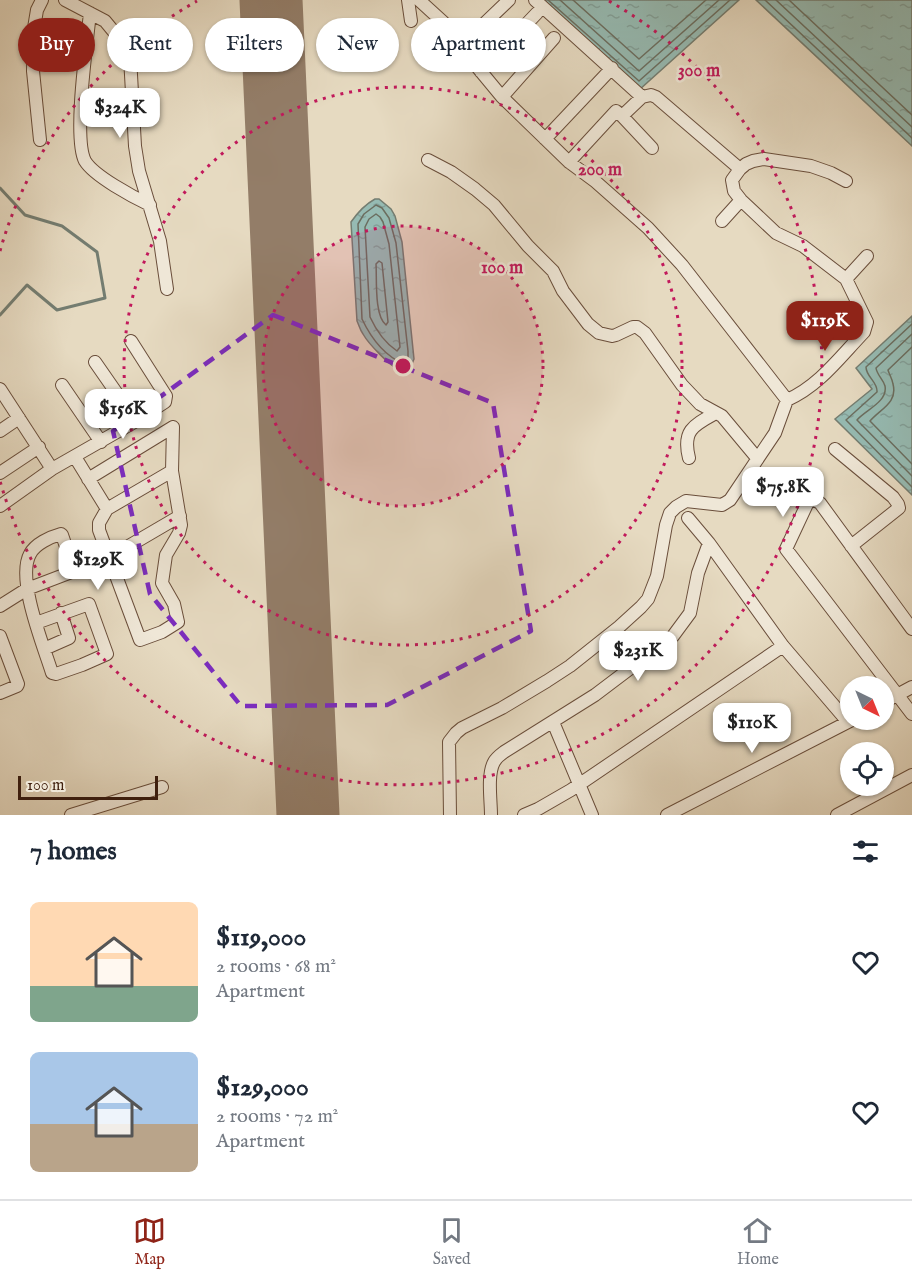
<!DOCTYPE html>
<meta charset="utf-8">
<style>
:root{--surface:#fff;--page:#f6f6f7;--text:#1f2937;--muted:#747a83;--line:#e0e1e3;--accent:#8f2418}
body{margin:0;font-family:"IM FELL English",serif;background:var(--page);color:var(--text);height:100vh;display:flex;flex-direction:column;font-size:22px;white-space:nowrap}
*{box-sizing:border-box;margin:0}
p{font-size:20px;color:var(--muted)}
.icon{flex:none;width:33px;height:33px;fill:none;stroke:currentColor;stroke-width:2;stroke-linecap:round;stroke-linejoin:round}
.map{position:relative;height:815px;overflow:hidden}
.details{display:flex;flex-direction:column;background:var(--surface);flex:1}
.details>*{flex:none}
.top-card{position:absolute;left:18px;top:18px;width:600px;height:54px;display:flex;gap:12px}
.needle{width:39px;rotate:137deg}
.buttons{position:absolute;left:840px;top:676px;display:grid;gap:12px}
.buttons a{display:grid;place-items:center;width:54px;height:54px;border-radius:50%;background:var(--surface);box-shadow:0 2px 4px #0004;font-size:30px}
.scale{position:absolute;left:18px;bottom:15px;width:140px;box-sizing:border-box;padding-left:6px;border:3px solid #40200e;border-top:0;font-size:16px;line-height:21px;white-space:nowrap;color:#40200e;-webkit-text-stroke:4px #efe7d7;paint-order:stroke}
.price{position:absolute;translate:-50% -51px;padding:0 14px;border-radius:12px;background:#fff;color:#222;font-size:20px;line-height:39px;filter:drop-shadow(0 2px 3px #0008)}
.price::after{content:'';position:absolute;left:50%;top:36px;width:18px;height:14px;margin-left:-9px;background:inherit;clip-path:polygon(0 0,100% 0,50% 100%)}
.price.current{background:var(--accent);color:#fff}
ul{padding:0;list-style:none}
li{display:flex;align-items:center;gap:18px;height:150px;padding:0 30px}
li span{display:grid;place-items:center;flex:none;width:168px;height:120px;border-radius:9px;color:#555}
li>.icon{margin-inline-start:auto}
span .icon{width:72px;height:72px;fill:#fffc;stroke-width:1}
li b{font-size:26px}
h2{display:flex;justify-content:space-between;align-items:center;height:72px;padding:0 30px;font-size:26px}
.pill{padding:0 21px;border-radius:27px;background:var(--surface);box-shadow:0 2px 4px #0004;font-size:21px;line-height:54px}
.pill.current{background:var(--accent);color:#fff}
.tab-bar{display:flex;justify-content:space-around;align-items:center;height:84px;border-top:2px solid var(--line);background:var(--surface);font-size:16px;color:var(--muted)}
.tab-bar a{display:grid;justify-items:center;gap:3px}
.tab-bar .current{color:var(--accent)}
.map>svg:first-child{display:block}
.water{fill:url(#water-ripples);stroke:#747d71;stroke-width:1.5}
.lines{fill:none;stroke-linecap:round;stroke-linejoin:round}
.shore{stroke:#6b6e60;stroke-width:1.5}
.stream{stroke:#747d71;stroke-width:3}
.taxiway{stroke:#937d68;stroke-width:26}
.runway{stroke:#937d68;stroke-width:63}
.minor-casing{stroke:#6a4e3b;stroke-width:14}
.minor{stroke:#efe7d7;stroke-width:12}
.marked{fill:none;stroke:#7b2cbf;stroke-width:4.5;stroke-dasharray:12 8;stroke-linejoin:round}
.ring{fill:none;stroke:#c2185b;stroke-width:3;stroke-dasharray:3 6}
.centre{fill:#c2185b;stroke:#efe7d7;stroke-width:3}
.ring-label{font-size:18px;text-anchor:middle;font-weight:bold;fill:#c2185b;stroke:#efe7d7;stroke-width:5;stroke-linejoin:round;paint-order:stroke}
</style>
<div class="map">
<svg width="912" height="815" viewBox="0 0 912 815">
<defs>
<pattern id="water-ripples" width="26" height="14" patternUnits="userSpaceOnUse" patternTransform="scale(1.5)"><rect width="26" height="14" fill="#96bbb3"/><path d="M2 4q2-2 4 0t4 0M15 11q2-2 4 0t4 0" fill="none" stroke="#82a099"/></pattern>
</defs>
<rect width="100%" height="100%" fill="#e6dac1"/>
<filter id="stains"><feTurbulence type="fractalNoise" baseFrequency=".00333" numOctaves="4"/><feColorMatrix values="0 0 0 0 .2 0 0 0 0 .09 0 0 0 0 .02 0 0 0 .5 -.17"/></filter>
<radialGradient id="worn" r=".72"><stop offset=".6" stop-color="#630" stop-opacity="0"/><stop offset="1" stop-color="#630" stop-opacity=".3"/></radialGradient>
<path class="water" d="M540,0h199l-100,90z
M756,0h156v146z
M375,199h4l12,10 4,7 7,26 12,117c-2,6 -6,14 -13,11 -10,-2 -33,-27 -38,-36 -3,-4 -4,-9 -6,-13l-6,-99c7,-10 13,-17 24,-23z
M912,316v179l-77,-76 37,-30 -16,-21z"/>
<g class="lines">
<path class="shore" d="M548,0l91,81 91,-81
M560,0l79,71 80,-71
M573,0l66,59 67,-59
M765,0l147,138
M776,0l136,127
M789,0l123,115
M376,205l6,3 7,10 7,25 12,108v8l-4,5c-19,-8 -33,-26 -42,-45l-4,-95 6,-10z
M376,214l4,3 3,5 6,22 11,103 -3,4c-12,-8 -21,-21 -27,-34l-5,-90 4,-8z
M379,261l3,2 6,59 -2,3c-12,-9 -9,-47 -10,-61z
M912,324l-46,43c0,10 12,15 11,25l-31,28 66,67
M912,334l-36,34c1,7 7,11 9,18 3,16 -20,24 -28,34l55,56
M912,347l-24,23c1,4 4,8 5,14 5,19 -13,25 -23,37l42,43"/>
<path class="stream" d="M0,188l25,27 37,11 35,26 8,46 -48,12 -30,-25 -27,30"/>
<path class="taxiway" d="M278,161c9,1 14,5 15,14l-13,29 -15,-30c2,-7 5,-11 13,-13z"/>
<path class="runway" d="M271,0l37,815"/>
<g class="minor-casing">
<path id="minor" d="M65,0l40,21 19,23 6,13 5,89 4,25 21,70 7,48
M408,0l3,21
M419,0l24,22 21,21 14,25 24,29 67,65 27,20 52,46 34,37 105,135
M535,0l107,97
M90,13c-3,29 -17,125 -5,148 9,15 48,36 65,44
M464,43l45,-43
M481,72l56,-59
M502,97l52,-59
M622,116l20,-19 9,-2 5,2 84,72
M545,139l67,-71
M40,140l-7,-69 1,-43 3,-18 5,-10
M428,160l23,12 24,17 19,16 34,41 25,25 10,20 25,33 11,9 13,3 4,-1 17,-8h4l8,6 37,52 18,19 22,12 35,42
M569,162l47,-51 6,5 30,32
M722,221l19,-21
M846,279l21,-23
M95,362l41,59
M62,385l39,57
M0,389l52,80
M0,431l19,-13
M835,449l58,48 5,7 1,4 -48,38
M75,457l32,52 -8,14v7l41,110 22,-8 16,-10 -4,-18 -12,-21 4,-28 13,-22 2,-8 -9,-54 1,-44
M689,458c-7,-28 5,-33 27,-45
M0,473l39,-26
M88,479l85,-52
M0,506l52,-37 84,-48 29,-19 1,-6 -35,-55
M107,509l65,-38
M688,518l21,25 74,103 65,76
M110,557l70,-41
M0,606l27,-17 63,-24
M36,623l53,-19 18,50 -25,11 -26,9 -4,-1c-8,-26 -36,-94 -22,-119 5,-10 20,-17 31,-20l1,1 12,35
M912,629l-92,-126 -6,-3 -6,2 -22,47 126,165
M0,636l18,48 -1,2 -17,7
M44,649l25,-11 -8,-25
M884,702l28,-15
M553,722l39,93
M71,815l91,-28
M450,815l-1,-73 7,-9 6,-5 40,-20 45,-27 23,-15 49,-39 22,-20 7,-8 9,-23 9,-51 4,-12 6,-6 10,-6 36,4 8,-5 45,-67 12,-33c32,-14 53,-43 77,-68l3,-10 -21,-43 -43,-33 -27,-13 -35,-33 -7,-9 -2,-11 8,-11 6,-5 7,-3 11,-2 47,7 20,7 15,8
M491,815c0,-15 -4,-40 3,-53 2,-4 6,-7 10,-10l91,-57 78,-59 17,-23 8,-40 11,-30
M524,815l14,-6 33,-19 212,-144
M667,815l185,-95
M837,815l75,-40"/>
</g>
<use href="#minor" class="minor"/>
</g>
<path class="marked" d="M273,315l220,88 38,228 -144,74 -146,1 -91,-112 -37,-163z"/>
<circle cx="403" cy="366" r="140" fill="#c2185b" fill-opacity=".12"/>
<g class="ring">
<circle cx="403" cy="366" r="140"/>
<circle cx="403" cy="366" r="279"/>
<path d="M0 251A419 419 0 0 1 197 1M609 1A419 419 0 1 1 0 481"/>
</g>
<circle cx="403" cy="366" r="9" class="centre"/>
<g class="ring-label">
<text x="699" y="76">300 m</text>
<text x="600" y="175">200 m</text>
<text x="502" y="273">100 m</text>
</g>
<rect width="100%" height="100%" filter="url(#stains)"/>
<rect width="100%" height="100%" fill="url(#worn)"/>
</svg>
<div class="buttons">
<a><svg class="needle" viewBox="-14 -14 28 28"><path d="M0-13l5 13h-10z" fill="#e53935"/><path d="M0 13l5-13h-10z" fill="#747a83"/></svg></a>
<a><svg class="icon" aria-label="locate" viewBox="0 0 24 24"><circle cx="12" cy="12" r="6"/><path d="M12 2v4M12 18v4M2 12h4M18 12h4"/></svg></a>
</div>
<div class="scale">100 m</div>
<b class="price" style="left:120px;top:139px">$324K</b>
<b class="price current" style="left:825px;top:352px">$119K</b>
<b class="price" style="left:123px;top:440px">$156K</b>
<b class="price" style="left:783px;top:518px">$75.8K</b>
<b class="price" style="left:98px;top:591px">$129K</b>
<b class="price" style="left:638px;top:682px">$231K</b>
<b class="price" style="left:752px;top:754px">$110K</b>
<div class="top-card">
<a class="pill current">Buy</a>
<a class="pill">Rent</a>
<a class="pill">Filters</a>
<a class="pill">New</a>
<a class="pill">Apartment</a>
</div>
</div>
<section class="details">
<h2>7 homes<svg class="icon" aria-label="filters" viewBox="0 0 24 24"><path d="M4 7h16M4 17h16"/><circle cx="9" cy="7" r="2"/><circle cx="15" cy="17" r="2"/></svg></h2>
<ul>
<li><span style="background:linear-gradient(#ffd9b3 70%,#7fa58c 0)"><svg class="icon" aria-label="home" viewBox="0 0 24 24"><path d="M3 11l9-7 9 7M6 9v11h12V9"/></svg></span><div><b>$119,000</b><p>2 rooms · 68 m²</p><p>Apartment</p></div><svg class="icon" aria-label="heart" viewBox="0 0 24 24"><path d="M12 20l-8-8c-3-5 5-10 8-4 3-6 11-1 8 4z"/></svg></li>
<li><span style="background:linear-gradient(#a9c7e8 60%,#b9a48a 0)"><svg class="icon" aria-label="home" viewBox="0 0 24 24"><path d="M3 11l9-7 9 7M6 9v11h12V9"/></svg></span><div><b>$129,000</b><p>2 rooms · 72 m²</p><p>Apartment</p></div><svg class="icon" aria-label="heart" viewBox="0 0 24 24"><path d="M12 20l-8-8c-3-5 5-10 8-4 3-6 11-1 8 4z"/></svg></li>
</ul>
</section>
<nav class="tab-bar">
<a class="current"><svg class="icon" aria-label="map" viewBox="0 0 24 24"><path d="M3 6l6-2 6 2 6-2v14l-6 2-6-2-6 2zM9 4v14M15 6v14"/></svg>Map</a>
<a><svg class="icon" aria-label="saved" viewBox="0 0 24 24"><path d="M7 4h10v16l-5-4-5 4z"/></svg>Saved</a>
<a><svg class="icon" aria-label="home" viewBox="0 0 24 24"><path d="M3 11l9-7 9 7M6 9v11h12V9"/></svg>Home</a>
</nav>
